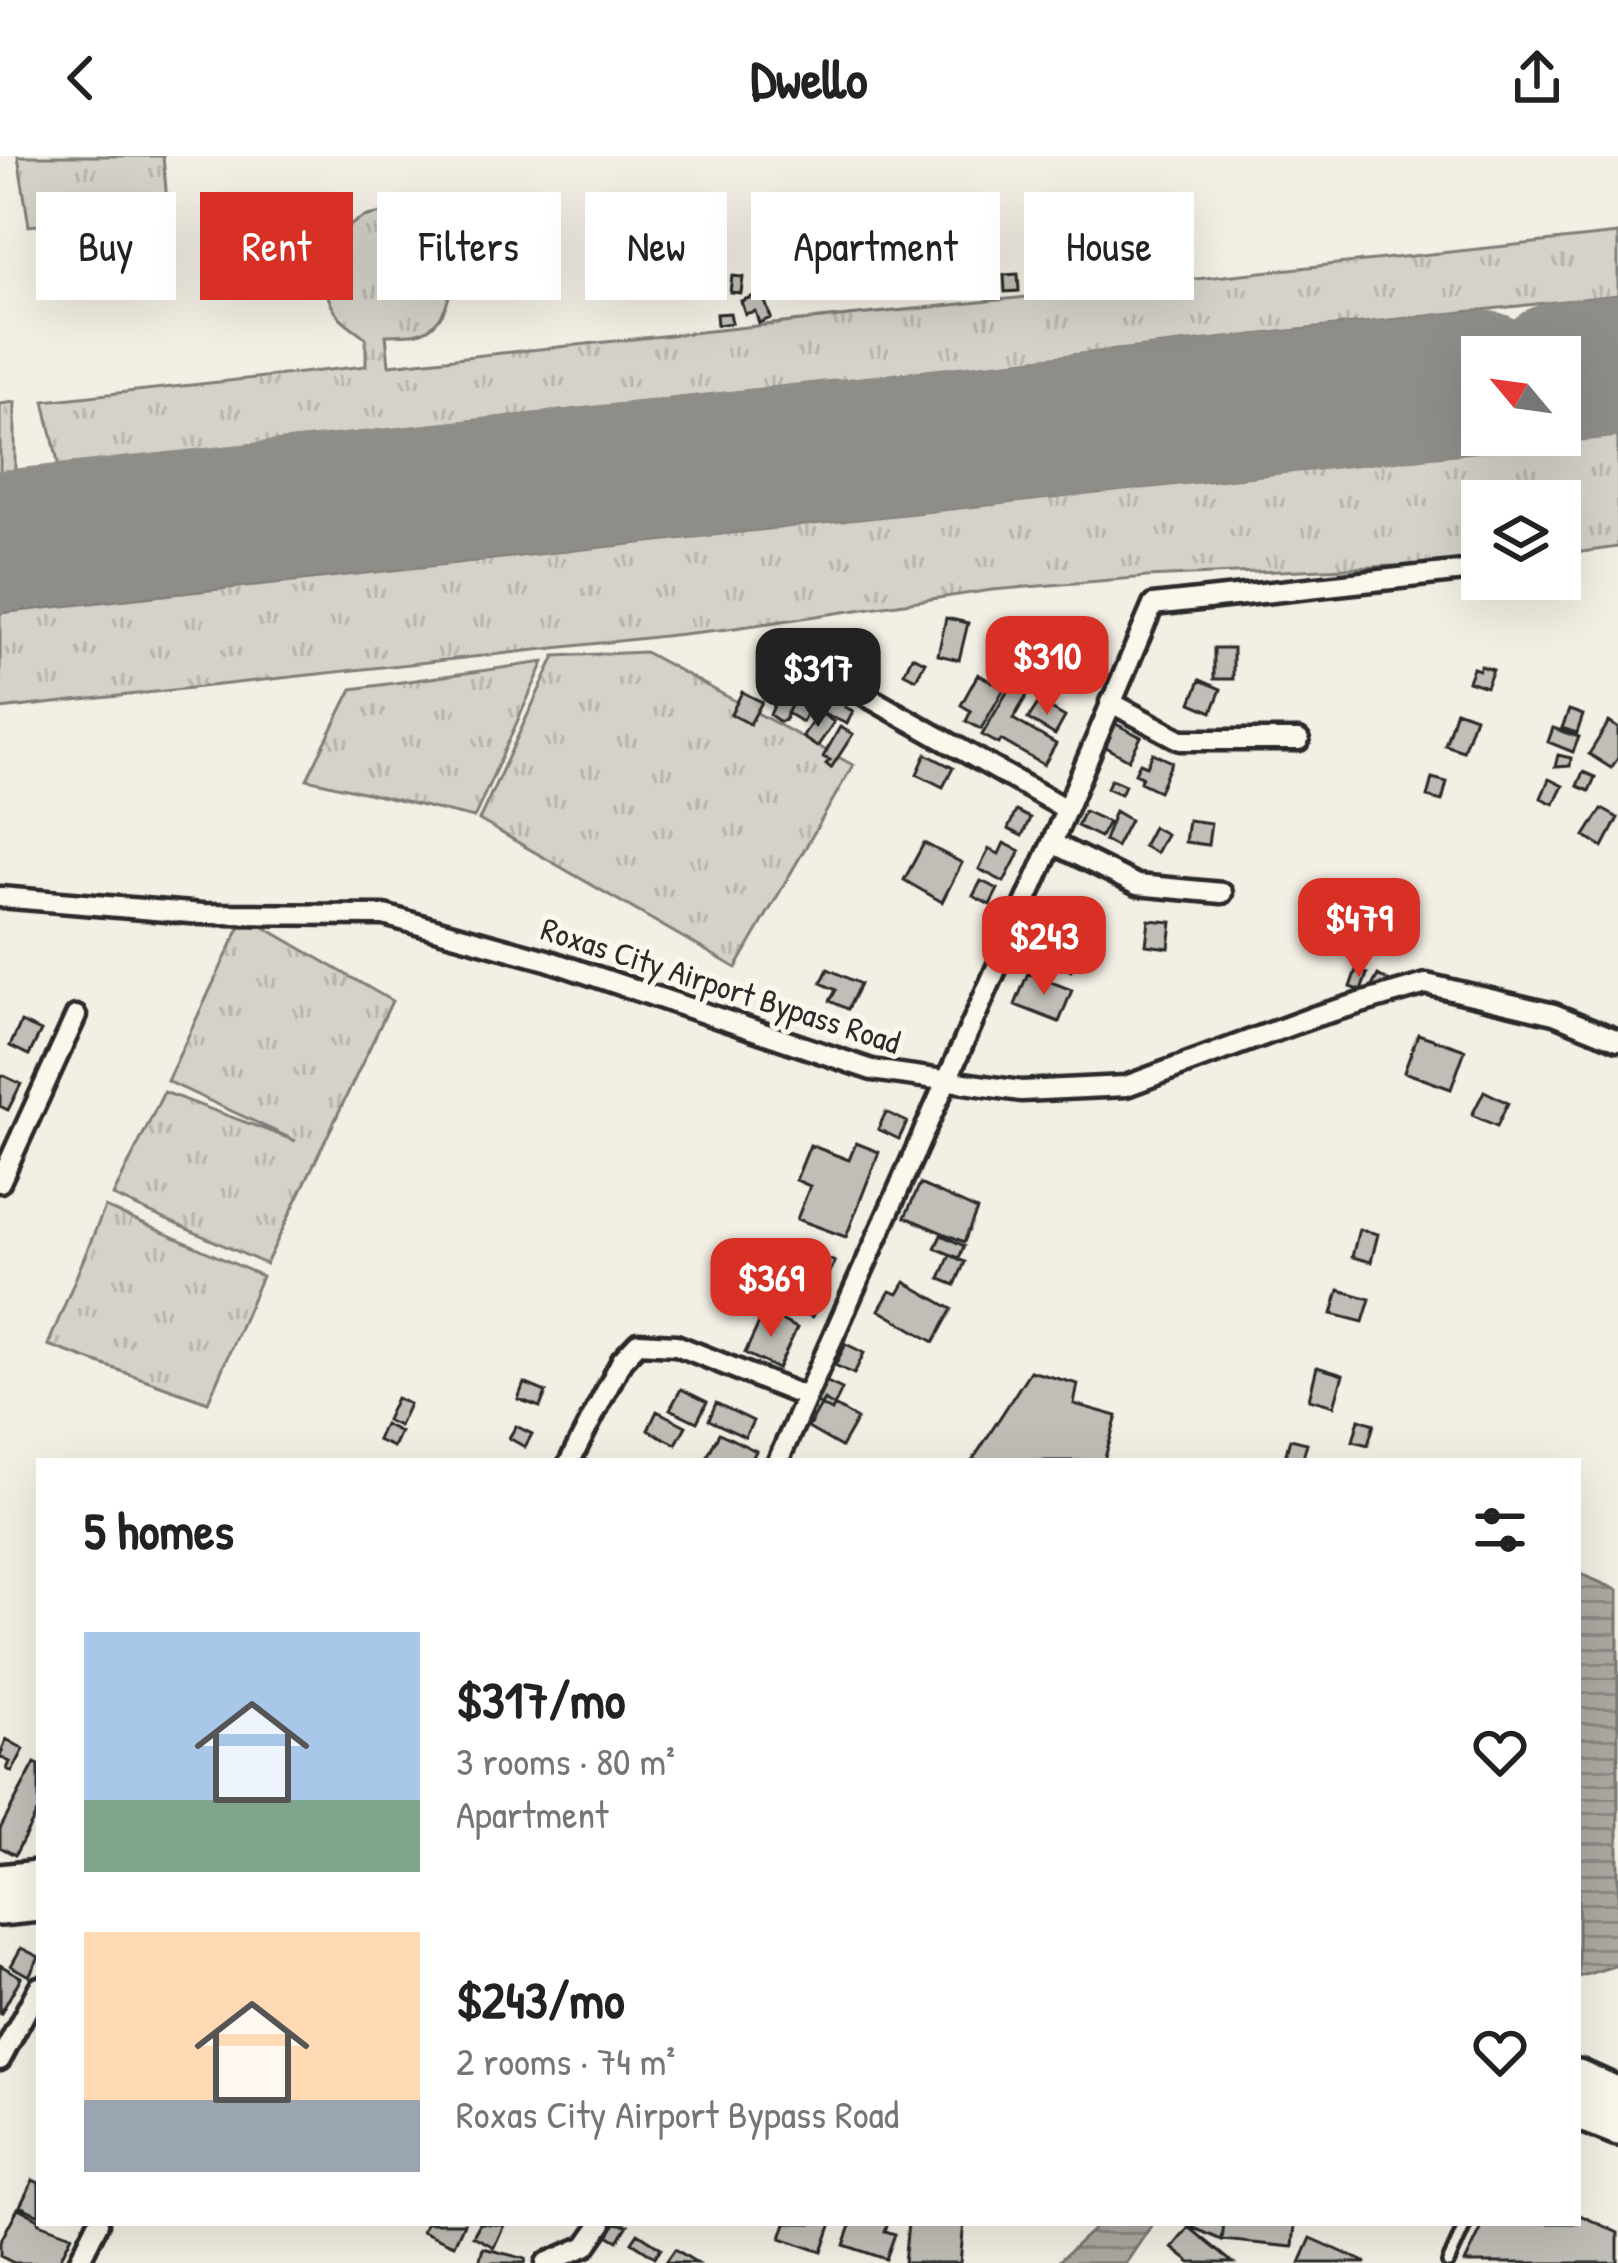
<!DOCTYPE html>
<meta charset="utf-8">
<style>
:root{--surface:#fff;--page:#f6f6f6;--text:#222;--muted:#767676;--accent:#d93025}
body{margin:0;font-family:"Patrick Hand",sans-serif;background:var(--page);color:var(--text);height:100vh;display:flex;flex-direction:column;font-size:45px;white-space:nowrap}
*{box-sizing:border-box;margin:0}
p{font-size:39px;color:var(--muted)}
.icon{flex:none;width:66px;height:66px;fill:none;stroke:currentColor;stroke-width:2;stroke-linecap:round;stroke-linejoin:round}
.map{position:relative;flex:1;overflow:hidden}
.sheet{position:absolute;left:36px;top:1302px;width:1545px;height:768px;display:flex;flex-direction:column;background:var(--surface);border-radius:0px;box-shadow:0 12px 48px #0002}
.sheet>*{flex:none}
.top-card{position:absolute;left:36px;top:36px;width:1548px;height:108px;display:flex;gap:24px}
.needle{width:78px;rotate:299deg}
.controls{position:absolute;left:1461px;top:180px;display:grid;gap:24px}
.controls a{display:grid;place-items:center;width:120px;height:120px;border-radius:0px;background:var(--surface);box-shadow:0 12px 48px #0002;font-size:60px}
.price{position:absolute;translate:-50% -102px;padding:0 27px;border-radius:24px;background:var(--accent);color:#fff;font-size:39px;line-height:78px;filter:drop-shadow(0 3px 6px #0008)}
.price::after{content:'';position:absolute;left:50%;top:72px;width:36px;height:27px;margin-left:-18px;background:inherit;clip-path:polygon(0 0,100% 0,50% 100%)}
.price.active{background:#222;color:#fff}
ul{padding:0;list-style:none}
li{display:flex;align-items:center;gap:36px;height:300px;padding:0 48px}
li span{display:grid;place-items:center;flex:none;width:336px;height:240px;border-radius:0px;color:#555}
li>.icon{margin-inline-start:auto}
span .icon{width:144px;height:144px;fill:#fffc;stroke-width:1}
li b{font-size:51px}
h2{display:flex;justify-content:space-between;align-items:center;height:144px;padding:0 48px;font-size:51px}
.tag{padding:0 42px;border-radius:0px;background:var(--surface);box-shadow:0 12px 48px #0002;font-size:42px;line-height:108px}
.tag.active{background:var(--accent);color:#fff}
header{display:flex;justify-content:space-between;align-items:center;height:156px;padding:0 48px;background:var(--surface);font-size:54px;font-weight:700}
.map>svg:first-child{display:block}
.grass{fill:url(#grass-tufts);stroke:#807e7a;stroke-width:3}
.water{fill:url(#water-rules);stroke:#787772;stroke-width:3}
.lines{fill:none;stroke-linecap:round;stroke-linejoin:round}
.runway{stroke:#8f8d88;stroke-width:141}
.building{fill:#c0beb6;stroke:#2b2b2b;stroke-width:3}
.lane-casing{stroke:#2b2b2b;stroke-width:18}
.street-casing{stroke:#2b2b2b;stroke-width:27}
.highway-casing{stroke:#2b2b2b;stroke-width:42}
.lane{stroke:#fbf7ec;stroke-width:9}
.street{stroke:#fbf7ec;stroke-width:18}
.highway{stroke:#fbf7ec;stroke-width:33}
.labels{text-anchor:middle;stroke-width:10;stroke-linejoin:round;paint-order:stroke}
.street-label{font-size:33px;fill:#2b2b2b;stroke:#fbf7ec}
</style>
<header><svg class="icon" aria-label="back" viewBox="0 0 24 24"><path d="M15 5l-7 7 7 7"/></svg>Dwello<svg class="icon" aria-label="share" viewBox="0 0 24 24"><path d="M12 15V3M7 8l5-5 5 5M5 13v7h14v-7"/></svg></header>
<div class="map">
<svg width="1618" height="2107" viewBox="0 0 1618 2107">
<defs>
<pattern id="grass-tufts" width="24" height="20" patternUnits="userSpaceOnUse" patternTransform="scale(3)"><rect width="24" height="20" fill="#d5d2c9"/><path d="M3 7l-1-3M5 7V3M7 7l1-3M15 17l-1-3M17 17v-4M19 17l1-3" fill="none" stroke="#b7b4ad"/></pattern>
<pattern id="water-rules" width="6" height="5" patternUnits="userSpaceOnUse" patternTransform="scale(3)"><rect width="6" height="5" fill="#aca9a2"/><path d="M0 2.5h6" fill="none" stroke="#8c8a84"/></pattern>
</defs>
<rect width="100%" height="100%" fill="#f3efe4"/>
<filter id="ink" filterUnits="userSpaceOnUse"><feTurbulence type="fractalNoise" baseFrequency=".00833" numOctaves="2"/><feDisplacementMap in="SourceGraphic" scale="24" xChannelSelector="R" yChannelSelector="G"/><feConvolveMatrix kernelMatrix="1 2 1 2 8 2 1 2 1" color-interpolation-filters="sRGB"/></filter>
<g filter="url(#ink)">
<path class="grass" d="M18,0h145l5,57 -139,13z
M391,56c14,4 32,8 44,18 24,20 21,77 -3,96 -13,11 -31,8 -46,9l3,30 1229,-131v61l-1559,171 -15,-65 322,-35v-28c-13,-11 -28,-18 -35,-34 -14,-29 2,-72 31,-86 8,-4 20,-4 29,-6z
M15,246v69l-15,1v-68z
M1618,280v111l-58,8v-54h-78v61l-335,15 -155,13 -264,39 -728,80v-96z
M645,496l208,113 -117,203 -257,-148 76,-164z
M544,506l-70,156 -167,-39 45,-90z
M245,760l147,85 -126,263 -153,-68 51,-104 132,49 -129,-60z
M105,1051l157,69 -54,126 -160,-57z"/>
<path class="water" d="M1578,1417l40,17v375l-40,12z
M1100,2067h53l-27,40h-69z"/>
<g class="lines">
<path class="runway" d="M1560,216l58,-6
M0,385l1482,-160"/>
</g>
<path class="building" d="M841,78l25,12 -10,19 -24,-11z
M1068,107l17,6 -7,18 -16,-6z
M1018,118l1,17 -14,1 -1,-17z
M732,120l11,1 -2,16 -11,-1z
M762,137l9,25 -12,5 -4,-12 -10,3 -4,-13z
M730,157l2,10 -15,2 -1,-11z
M946,462l22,5 -9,37 -21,-5z
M1033,462l34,17 -13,32 -35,-16z
M861,480l11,5 -5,13 10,3 -13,12 -12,-9z
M1214,492h19v31h-19z
M912,500l13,6 -9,17 -12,-6z
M1481,510l12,4 -7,17 -18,-6 5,-13 6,2z
M978,518l26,15 -23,40 -15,-8 5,-10 -10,-6z
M823,523l28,16 -6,12 8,4 -6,13 -32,-15 7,-14 -7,-2z
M1014,524l16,10 -17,29 43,25 -12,21 -43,-25 -2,4 -17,-9z
M1200,524l21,9 -9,23 -21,-9z
M742,536l20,10 -12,22 -19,-10z
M778,540l14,6 -7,18 -5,2 -10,-7z
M794,545l15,8 -7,13 -15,-9z
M1039,546l26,15 -10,18 -27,-16z
M1456,554l19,7 -12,34 -18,-6z
M1569,554l14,5 -6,18 -15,-5z
M819,556l15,10 -17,25 -15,-10z
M1609,566l9,6v30l-7,10 -22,-14z
M1114,567l27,14 -12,23 -30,-17z
M840,571l13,7 -22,34 -5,-4 4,-4 -7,-3z
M1553,572l26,9 -6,15 -25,-10z
M1153,597l19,9 -13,29 -19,-9 2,-6 -7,-3 5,-10 7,3z
M926,598l27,14 -10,19 -26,-13z
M1558,599l13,3 -1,8 -15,1z
M1583,616l12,5 -6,14 -12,-5z
M1432,622l15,4 -5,19 -15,-4z
M1111,623l14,6 -4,9 -14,-6z
M1549,623l14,7 -9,18 -13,-6z
M1602,653l16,9 -15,29 -18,-11z
M1016,655l14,7 -8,18 -14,-7z
M1084,655l24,11 -8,15 -23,-11z
M1115,655l15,9 -14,27 -12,-7z
M1188,664l23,3 -3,22 -23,-3z
M1153,671l13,7 -10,19 -13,-7z
M924,687l38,20 -20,39 -38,-22z
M1004,687l16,8 -16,31 -25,-13 10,-20 10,5z
M981,725l17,8 -8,16 -17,-9z
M1149,764l23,2 -3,26 -23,-3z
M1028,769l24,12 -9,19 -24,-12z
M1059,780l25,14 -13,21 -24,-14z
M828,813l32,15 -12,25 -18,-8 6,-11 -15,-7z
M1356,814l11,4 -6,17 -11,-4z
M1028,817l44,17 -13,32 -44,-17z
M1378,819l14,8 -8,13 -13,-8z
M21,866l20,9 -12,24 -19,-9z
M1418,878l47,16 -14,39 -47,-17z
M0,918l21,10 -13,26 -8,-4z
M1484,935l24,12 -11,23 -25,-11z
M886,956l21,10 -8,17 -21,-10z
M856,987l23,9 -33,85 -49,-18 13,-33 -14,-6 14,-35 39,15z
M920,1028l57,26 -13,32 -59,-25z
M1359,1073l19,5 -7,28 -19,-5z
M941,1079l23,11 -5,12 -24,-10z
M815,1097l20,9 -10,20 -20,-9z
M950,1099l15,7 -10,23 -15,-6z
M758,1104l35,17 -11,25 -36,-17z
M799,1122l25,12 -12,27 -25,-12z
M905,1126l47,27 -18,33 -55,-32 11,-19 8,3z
M1339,1134l31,9 -7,23 -31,-8z
M764,1156l33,16 -19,41 -33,-16z
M846,1188l18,9 -10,21 -19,-9z
M1317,1211l26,8 -9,31 -25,-7z
M1030,1215l48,13 -4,20 43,12 -13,45h-132z
M825,1225l17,8 -10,22 -17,-9z
M524,1227l22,9 -6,15 -22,-8z
M681,1233l26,13 -10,20 -27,-13z
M396,1242l13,6 -10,22 -13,-6z
M824,1244l33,19 -16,28 -33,-19z
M716,1247l37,18 -8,16 -36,-17z
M657,1255l29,15 -10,18 -28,-14z
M1359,1263l15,5 -6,21 -15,-4z
M384,1268l16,8 -7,15 -16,-7z
M516,1270l16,8 -7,13 -16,-9z
M719,1277l37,18 -5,10h-46z
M1290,1283l17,4 -5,18h-18z
M6,1583l18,10 -12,23 -5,-3 3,-7 -10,-5z
M35,1607l4,2v44l-24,46 -15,-8v-18z
M21,1792l18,9 -10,19 -18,-10z
M0,1809l21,12 -21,38z
M33,2024l6,3v32l-19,-9z
M18,2052l21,11v4l33,12 -14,28h-44l-14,-7v-14z
M1578,2058l40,19v30h-153l19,-40h94z
M426,2067h38l-10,22 -32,-14z
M480,2067l24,2 -10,22 -21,-11z
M613,2067l15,2 -10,16 -12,-7z
M786,2067h46l-10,29 -41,-14z
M852,2067h36l-3,8 10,3 -9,25 -42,-14z
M908,2067h56l-4,40h-56z
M1183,2067h41l-2,17z
M1224,2067h71l-2,24 -71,-7z
M1189,2071l44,36h-42l-19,-15z
M638,2077l23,15 -6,9 -23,-15z
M1311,2082l56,25h-67z
M483,2092l43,11 -1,4h-46z
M675,2093l22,14 -31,-1z"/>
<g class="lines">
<g class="lane-casing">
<path id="lane" d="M1448,2107l18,-40"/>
</g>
<g class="street-casing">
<path id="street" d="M785,494l281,159
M1110,546l71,38h118
M1052,687l85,42 85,8
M0,741l202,17 182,1 163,45 325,110 149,21 105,-5 190,-70 110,-32 128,30 64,26
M0,1026l76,-166
M570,1305l52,-101 16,-17 38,2 130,52
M778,1305l274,-618 101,-238 329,-36
M0,1904l39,-73
M78,2107l20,-40
M546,2107l40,-17 16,-23"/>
</g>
<g class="highway-casing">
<path id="highway" d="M0,1726l39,-4
M0,1752l39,-4
M1578,1921l40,18
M1578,1956l40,16"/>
</g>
<use href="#lane" class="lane"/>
<use href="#street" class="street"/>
<use href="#highway" class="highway"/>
</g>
</g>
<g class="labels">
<g class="street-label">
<text transform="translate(721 829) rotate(18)" y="12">Roxas City Airport Bypass Road</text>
</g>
</g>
</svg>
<div class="controls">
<a><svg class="needle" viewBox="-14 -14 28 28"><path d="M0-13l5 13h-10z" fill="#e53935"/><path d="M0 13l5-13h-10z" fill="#767676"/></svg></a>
<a><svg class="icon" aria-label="layers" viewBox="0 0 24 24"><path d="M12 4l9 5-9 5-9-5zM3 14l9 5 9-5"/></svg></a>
</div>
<b class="price" style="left:1047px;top:562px">$310</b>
<b class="price active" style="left:818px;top:574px">$317</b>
<b class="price" style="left:1359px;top:824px">$479</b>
<b class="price" style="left:1044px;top:842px">$243</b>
<b class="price" style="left:771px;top:1184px">$369</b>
<div class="top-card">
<a class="tag">Buy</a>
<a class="tag active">Rent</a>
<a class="tag">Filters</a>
<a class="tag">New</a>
<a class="tag">Apartment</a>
<a class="tag">House</a>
</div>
<section class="sheet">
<h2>5 homes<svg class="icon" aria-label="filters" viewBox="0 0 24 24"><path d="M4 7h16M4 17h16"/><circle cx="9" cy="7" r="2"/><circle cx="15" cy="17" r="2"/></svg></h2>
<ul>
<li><span style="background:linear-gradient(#a9c7e8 70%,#7fa58c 0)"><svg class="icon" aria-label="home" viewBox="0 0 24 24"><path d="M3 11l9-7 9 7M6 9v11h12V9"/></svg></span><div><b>$317/mo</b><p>3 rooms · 80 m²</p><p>Apartment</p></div><svg class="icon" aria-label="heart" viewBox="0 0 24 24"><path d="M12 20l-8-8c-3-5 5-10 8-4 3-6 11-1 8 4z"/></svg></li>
<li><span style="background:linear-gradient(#ffd9b3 70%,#9aa5b1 0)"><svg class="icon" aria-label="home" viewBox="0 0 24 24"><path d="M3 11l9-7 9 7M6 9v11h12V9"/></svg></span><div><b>$243/mo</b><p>2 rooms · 74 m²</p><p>Roxas City Airport Bypass Road</p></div><svg class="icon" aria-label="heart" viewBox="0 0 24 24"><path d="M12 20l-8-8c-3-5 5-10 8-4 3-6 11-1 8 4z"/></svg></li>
</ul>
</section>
</div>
